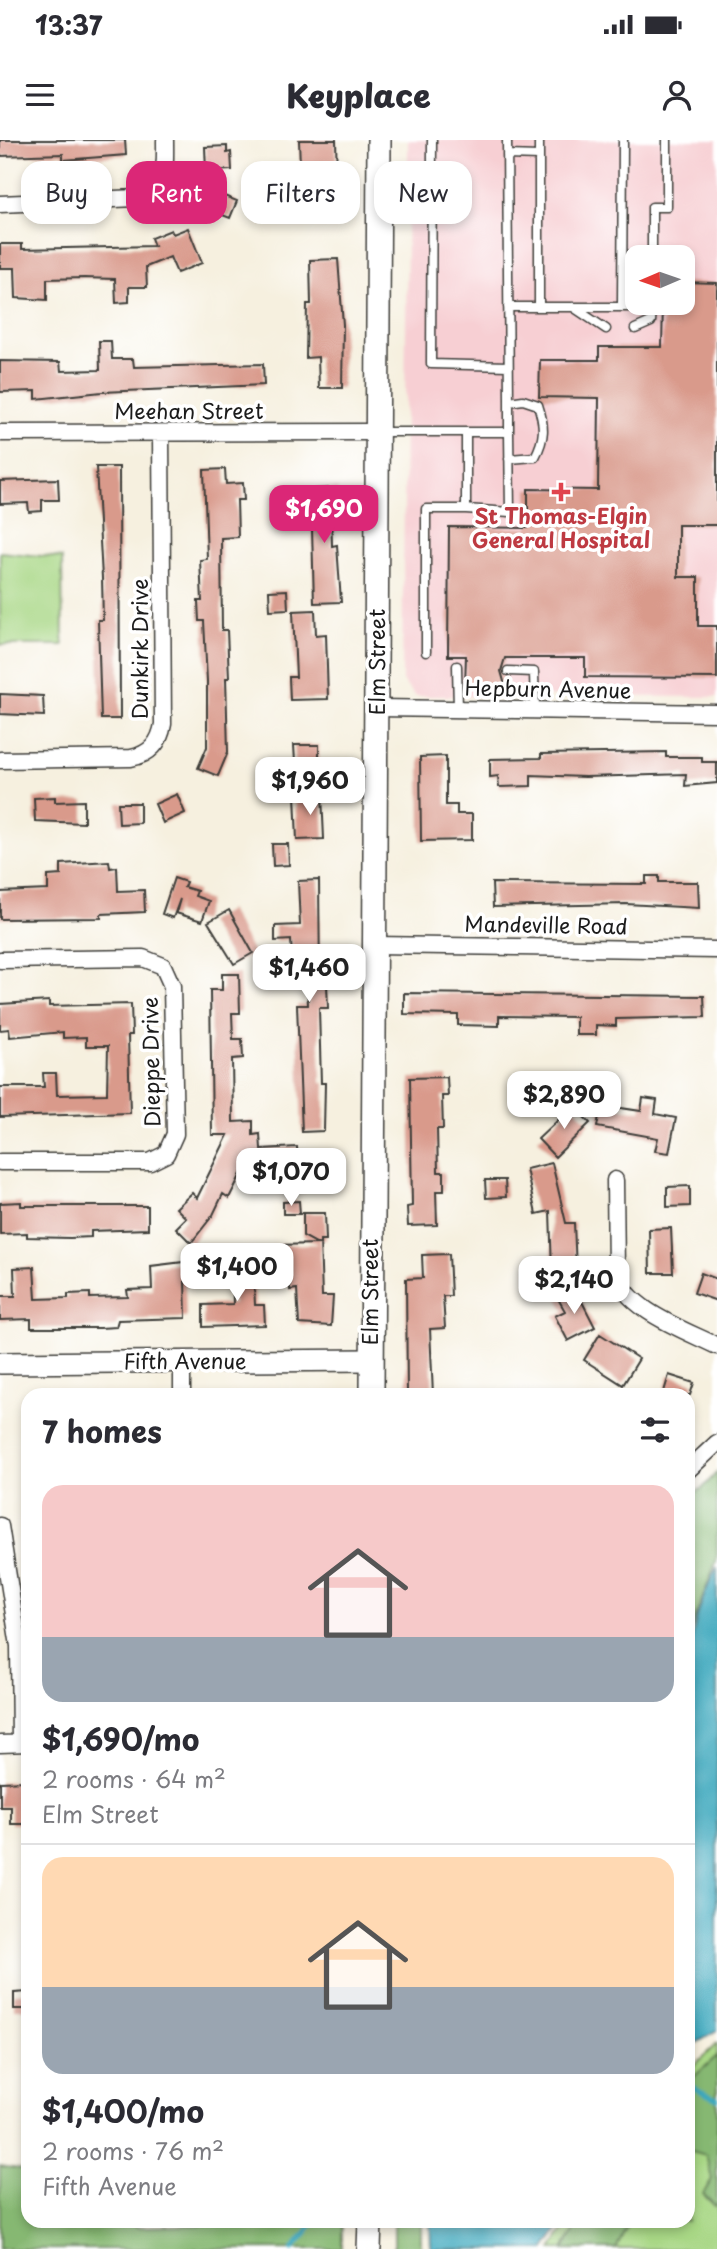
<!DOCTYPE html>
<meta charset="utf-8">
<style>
:root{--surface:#fff;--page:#f7f7f7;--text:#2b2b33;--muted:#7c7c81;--line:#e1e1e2;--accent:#db2777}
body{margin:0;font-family:"Playpen Sans",sans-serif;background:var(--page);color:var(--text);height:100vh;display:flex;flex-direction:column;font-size:26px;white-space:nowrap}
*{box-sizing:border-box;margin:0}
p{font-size:23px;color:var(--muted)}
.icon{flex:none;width:38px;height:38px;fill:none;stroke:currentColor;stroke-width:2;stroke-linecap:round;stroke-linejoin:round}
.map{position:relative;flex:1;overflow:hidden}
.side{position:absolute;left:21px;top:1248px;width:674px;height:840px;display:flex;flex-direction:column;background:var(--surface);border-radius:21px;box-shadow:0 4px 10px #0003}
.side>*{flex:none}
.hud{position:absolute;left:21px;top:21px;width:676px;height:63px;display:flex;gap:14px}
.needle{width:46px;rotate:268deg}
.buttons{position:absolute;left:625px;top:105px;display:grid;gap:14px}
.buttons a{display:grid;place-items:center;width:70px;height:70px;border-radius:14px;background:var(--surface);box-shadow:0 4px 10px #0003;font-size:35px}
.price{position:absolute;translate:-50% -60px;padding:0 16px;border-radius:14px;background:#fff;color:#222;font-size:23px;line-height:46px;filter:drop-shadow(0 2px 4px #0008)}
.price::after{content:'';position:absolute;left:50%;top:42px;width:21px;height:16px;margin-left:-10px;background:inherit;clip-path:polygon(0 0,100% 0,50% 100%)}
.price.selected{background:var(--accent);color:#fff}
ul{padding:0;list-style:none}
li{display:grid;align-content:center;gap:14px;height:371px;padding:0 21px}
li+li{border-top:2px solid var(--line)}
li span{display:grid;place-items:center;height:217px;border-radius:21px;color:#555}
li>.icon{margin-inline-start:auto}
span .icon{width:126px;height:126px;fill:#fffc;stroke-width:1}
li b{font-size:30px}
h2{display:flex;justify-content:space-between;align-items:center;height:84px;padding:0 21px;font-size:30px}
.tag{padding:0 24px;border-radius:21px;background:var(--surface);box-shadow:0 4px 10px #0003;font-size:24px;line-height:63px}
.tag.selected{background:var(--accent);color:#fff}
.status{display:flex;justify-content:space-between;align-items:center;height:49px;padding:0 35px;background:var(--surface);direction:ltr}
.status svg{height:19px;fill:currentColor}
header{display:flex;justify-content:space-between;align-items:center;height:91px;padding:0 21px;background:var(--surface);font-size:32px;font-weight:800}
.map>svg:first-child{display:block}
.built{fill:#f7cfd3;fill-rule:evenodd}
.green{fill:#a8d785;stroke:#627a50;stroke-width:2}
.forest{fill:#86b872;stroke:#516a47;stroke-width:2}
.water{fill:#3da8bd;stroke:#2c626c;stroke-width:2}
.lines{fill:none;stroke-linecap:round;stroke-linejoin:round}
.stream{stroke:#3da8bd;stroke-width:5}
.building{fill:#d99a8b}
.service-casing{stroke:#3d3c39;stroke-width:11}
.minor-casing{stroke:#3d3c39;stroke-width:19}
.tertiary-casing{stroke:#3d3c39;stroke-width:24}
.secondary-casing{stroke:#3d3c39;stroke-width:26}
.service{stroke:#fff;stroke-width:8}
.minor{stroke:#fff;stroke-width:16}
.tertiary{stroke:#fff;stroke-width:21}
.secondary{stroke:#fff;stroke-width:23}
.health-dot{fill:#e0444e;stroke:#fff;stroke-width:2.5}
.labels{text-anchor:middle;stroke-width:7;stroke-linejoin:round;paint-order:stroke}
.street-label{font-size:21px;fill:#1c1c1c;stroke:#fff}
.health-label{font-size:21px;font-weight:bold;fill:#be3a42;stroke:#fff}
</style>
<div class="status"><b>13:37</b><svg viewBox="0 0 49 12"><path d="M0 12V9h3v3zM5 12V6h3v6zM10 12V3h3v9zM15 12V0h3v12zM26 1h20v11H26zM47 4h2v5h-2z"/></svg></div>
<header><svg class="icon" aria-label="menu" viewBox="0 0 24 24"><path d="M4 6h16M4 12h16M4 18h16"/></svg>Keyplace<svg class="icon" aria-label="person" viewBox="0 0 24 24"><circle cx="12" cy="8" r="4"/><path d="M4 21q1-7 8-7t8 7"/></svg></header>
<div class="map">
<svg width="717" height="2109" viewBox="0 0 717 2109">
<rect width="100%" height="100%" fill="#fff"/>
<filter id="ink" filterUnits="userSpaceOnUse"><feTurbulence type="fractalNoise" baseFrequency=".0143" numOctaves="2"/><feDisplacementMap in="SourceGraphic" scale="14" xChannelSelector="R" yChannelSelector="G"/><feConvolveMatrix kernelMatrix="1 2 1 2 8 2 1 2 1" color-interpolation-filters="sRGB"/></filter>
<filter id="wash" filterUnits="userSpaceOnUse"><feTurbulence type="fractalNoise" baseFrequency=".00686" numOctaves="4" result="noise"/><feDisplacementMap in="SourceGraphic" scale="28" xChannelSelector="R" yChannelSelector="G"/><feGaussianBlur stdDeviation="1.57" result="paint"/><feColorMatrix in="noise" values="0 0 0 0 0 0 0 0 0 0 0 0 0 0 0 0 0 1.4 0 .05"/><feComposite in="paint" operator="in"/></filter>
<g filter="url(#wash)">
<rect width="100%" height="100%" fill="#f6f0df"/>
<path class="built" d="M408,0h309v557l-302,-1 -13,-15zM637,117h45v46h-45z"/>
<path class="green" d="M0,412l62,6 1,87h-63z
M717,1904v205h-165l17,-28h119v-151z"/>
<path class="forest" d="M717,1332v87l-29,78v-141l15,-8z
M717,1916v148l-2,2 -12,-12 9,-15 -6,-24 -18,-5v-68z
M0,2026l28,4v51h101l8,6 64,-2 22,-4h119v28h-342z
M394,2081h27v28h-27z
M580,2081h50l-14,28h-52z"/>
<path class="water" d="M717,1427v464l-29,17v-346l4,-4c-10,-45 5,-91 25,-131z
M430,2081h133l-18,28h-114z"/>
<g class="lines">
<path class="stream" d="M688,1945l29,14
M293,2109l22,-28"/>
</g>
<g id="blocks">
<path class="building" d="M0,0h125l1,15 -63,5v-6l-63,2z
M299,0h37l2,73 -36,2z
M227,6v7l4,-1 1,18 -26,1 -1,-24z
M204,48l33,13 -7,17 -33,-13z
M188,88l14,35 -25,10 -7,-16 -24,10 1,20h-18v15l-13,1 -1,-24 -31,-1 -37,1v21l-31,-2 -1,-30h-15v-24h22v5l132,-3 -3,-8 20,-8 2,4z
M338,119l5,66 -1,63h-23l-1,-31 -12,1 1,-54h4l-1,-44z
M682,142l35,1v242h-39v52h20v49h19v52l-132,-1v-19h-80l-4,13 4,14 -40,-1 1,-28h-18l1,-129 79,1v-39l70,1 1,-92 -60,-1 1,-37h59v-13h63l1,-44h19z
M99,201h12l1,18h21l1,8 129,-3 1,21 -162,7 -66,7v-8l-36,1v-31l60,1 1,9 39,-1z
M96,327h23l1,252h-19l-3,-99h5l-1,-42z
M225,329l1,15 17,-1 1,17h-7l1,37 -17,1 1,92h5l2,48h-3l2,74 -10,24 -20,-8 9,-21v-66l-3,-60h-5l-1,-20h4l-2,-41 7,-1 -3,-89z
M58,339l1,21h-17v11l-13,1 -1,-9 -28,1v-23z
M338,348v20l-7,1 1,37 5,-1 4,57 -27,1 -2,-75 -6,1 -1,-34h10v-6z
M287,450l1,19 -18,1 -1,-19z
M315,470l1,25 10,-1 2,65 -38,1 -1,-23h7l-3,-66z
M0,554l43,2 1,20 -44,-2z
M294,605h25v16l-24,1z
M666,612v5h36v5h15v21l-32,3 1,-12 -101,3 -54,-2v11l-32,1 -1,-11 -8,1v-18l51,-1v-4z
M446,616v49h11v9h15v26l-51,1 -1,-84z
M316,625h23v19l-22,1z
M177,654l8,19 -22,10 -8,-19z
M322,654l2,45 -27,1 -2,-45z
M55,657v5l29,-1v22l-49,-2 -1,-23z
M118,663h22v20l-21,1z
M272,704h16l1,21 -16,1z
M109,721l1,7 7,-1 1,24 26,-1 1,22 -44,2v4l-101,1v-27l48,-2v-14l13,-1v-11z
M646,736h13v6h39l1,26 -73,-4 -133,3 -1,-24 154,1z
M174,738l12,4 -2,5 13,4 -2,5 14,5 -7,20 -26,-8 4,-14 -7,19 -11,-4z
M319,740l1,100h5l2,5 1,23h-9l2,75h4l-1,48 -22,1 -5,-127h11l-2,-41h-9l-1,-7h-4l-1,-17 -16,1v-15l25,-1 -2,-44z
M229,770l24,43 -19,11 -26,-42z
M222,834h17l1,39h-8l1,26h9l1,19 -11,1 1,63 20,-1v14l7,-1 1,15 36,-2 1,14 -35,1 -8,17 -13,-7 -13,26 -6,-4 -10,21 -22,28 -15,-15 10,-10 -10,-10 16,-15 5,5 31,-63h-16l-2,-145h12z
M404,853l300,3 1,21 -89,2v7l-20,-1v10h-20v-18l-77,-1v10l-41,-1v-10l-54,-1z
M49,861v5l82,-2 1,31h-4l2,78 -130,4v-30h44l-1,-14h13l1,22 50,-1 1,-48h-22v-9l-23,1v-6l-53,5 -1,-8 -9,1v-26z
M447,937l1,19h-6l1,33h-6l1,43h6v19h-8l1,34 -29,1 -1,-19 5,-1 -2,-128z
M643,958l14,2 -2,14 21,4 -7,35 -14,-2 3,-13 -61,-11 4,-22 40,6z
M573,966l17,17 -35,34 -17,-18z
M552,1023l14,60h8l2,47 -24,1 -2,-60 -14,3 -10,-45z
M332,1029v18l-30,1 -1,-18z
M485,1040h20l1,17 -20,1z
M690,1046v20l-23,1v-20z
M299,1061l1,13h-17v-12z
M21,1062v4h127v23l-57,2v6l-21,1 -43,-1v-4l-27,1v-31z
M303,1073h22l1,27h-6l2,56h11l-2,30 -32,-2 -2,-35 -7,1 -1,-28h-14v-17l43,-1 -15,-8z
M671,1088l2,45h-23l-1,-44z
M449,1114l2,42h-8l2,32 -15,1 3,66h-26l-1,-116 17,-1 -1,-23z
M192,1121v19h-7l1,38 -68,2 -2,7 -16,1h-69v-9l-31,1v-24h15l-1,-28 20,-1 2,32 32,-1v-4l22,-1v5l38,-1 -1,-7 25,-1 -1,-23z
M232,1123h21l2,42h9l1,20 -62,2v-22l30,-1z
M701,1133l16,6v22l-23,-8z
M575,1148l20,39 -27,14 -13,-25 10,-5 -8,-14z
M600,1194l39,25 -16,26 -39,-25z
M669,1235l25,8 -4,12h-27z
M28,1641l-1,43h-16v-17h-11v-25z
M28,1852v17h-14v-16z"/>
</g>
</g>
<g filter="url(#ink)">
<use href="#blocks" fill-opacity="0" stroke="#3d3c39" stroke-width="2"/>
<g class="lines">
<g class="service-casing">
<path id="service" d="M432,0l-1,224 77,2
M507,0l2,262
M539,0v167
M507,15l32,1
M652,117v-50h15v-67
M508,167h144v-4
M573,167l33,22
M622,167l1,-167
M635,189l16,-7 1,-15
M379,292h130v-30l14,-2 15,5c7,21 7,33 -3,52l-26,2
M466,292v77l44,3 -1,-80
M426,512v-143h40
M457,526l1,43
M508,531l26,1 1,39"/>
</g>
<g class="minor-casing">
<path id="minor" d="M0,64l137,-6c31,-5 28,-32 28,-58
M0,293l379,-1
M378,568l339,5
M0,620l131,-2c19,-4 29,-15 32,-34l-2,-291
M374,805l343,5
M0,820l143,-2 20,8 9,20 3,148 -9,20 -16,8h-150
M615,1040l1,92c8,37 69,58 101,74
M182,1222v33
M688,1330l29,-27
M0,1386l19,120 1,97
M0,1604l28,-1"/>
</g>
<g class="tertiary-casing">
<path id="tertiary" d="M0,1223l371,-3"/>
</g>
<g class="secondary-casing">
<path id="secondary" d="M372,1255l7,-1255
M369,2109l1,-28"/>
</g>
<use href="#service" class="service"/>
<use href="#minor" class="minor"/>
<use href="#tertiary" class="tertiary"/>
<use href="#secondary" class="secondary"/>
</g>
</g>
<path class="health-dot" d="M557.5 341.5h7v7h7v7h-7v7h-7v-7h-7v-7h7z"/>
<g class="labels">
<g class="street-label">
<text x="189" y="279">Meehan Street</text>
<text transform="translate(141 509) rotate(-90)" y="7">Dunkirk Drive</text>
<text transform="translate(378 522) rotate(-90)" y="7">Elm Street</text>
<text transform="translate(548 550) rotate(1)" y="7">Hepburn Avenue</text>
<text transform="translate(546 786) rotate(1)" y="7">Mandeville Road</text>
<text transform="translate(152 922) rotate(-91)" y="7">Dieppe Drive</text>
<text transform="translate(371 1152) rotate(-90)" y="7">Elm Street</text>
<text x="185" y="1229">Fifth Avenue</text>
</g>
<g class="health-label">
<text x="561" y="384">St Thomas-Elgin<tspan x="561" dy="24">General Hospital</tspan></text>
</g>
</g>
</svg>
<div class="buttons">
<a><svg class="needle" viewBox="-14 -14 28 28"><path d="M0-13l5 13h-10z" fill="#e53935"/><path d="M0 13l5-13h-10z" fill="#7c7c81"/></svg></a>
</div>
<b class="price selected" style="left:324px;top:405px">$1,690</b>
<b class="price" style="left:310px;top:677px">$1,960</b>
<b class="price" style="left:309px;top:864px">$1,460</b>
<b class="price" style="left:564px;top:991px">$2,890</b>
<b class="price" style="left:291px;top:1068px">$1,070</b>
<b class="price" style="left:237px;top:1163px">$1,400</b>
<b class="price" style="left:574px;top:1176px">$2,140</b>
<div class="hud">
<a class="tag">Buy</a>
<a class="tag selected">Rent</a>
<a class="tag">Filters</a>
<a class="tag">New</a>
</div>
<section class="side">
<h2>7 homes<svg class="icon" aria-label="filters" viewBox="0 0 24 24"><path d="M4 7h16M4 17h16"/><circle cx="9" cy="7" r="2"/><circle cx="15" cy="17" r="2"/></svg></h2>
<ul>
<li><span style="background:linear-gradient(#f6c9c9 70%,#9aa5b1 0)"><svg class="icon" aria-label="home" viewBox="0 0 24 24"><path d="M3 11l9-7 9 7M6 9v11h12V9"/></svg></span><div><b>$1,690/mo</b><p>2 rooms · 64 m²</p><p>Elm Street</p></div></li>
<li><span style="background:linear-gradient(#ffd9b3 60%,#9aa5b1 0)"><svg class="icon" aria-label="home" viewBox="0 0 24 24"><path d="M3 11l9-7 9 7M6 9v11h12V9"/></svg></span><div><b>$1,400/mo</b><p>2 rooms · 76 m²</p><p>Fifth Avenue</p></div></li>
</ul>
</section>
</div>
